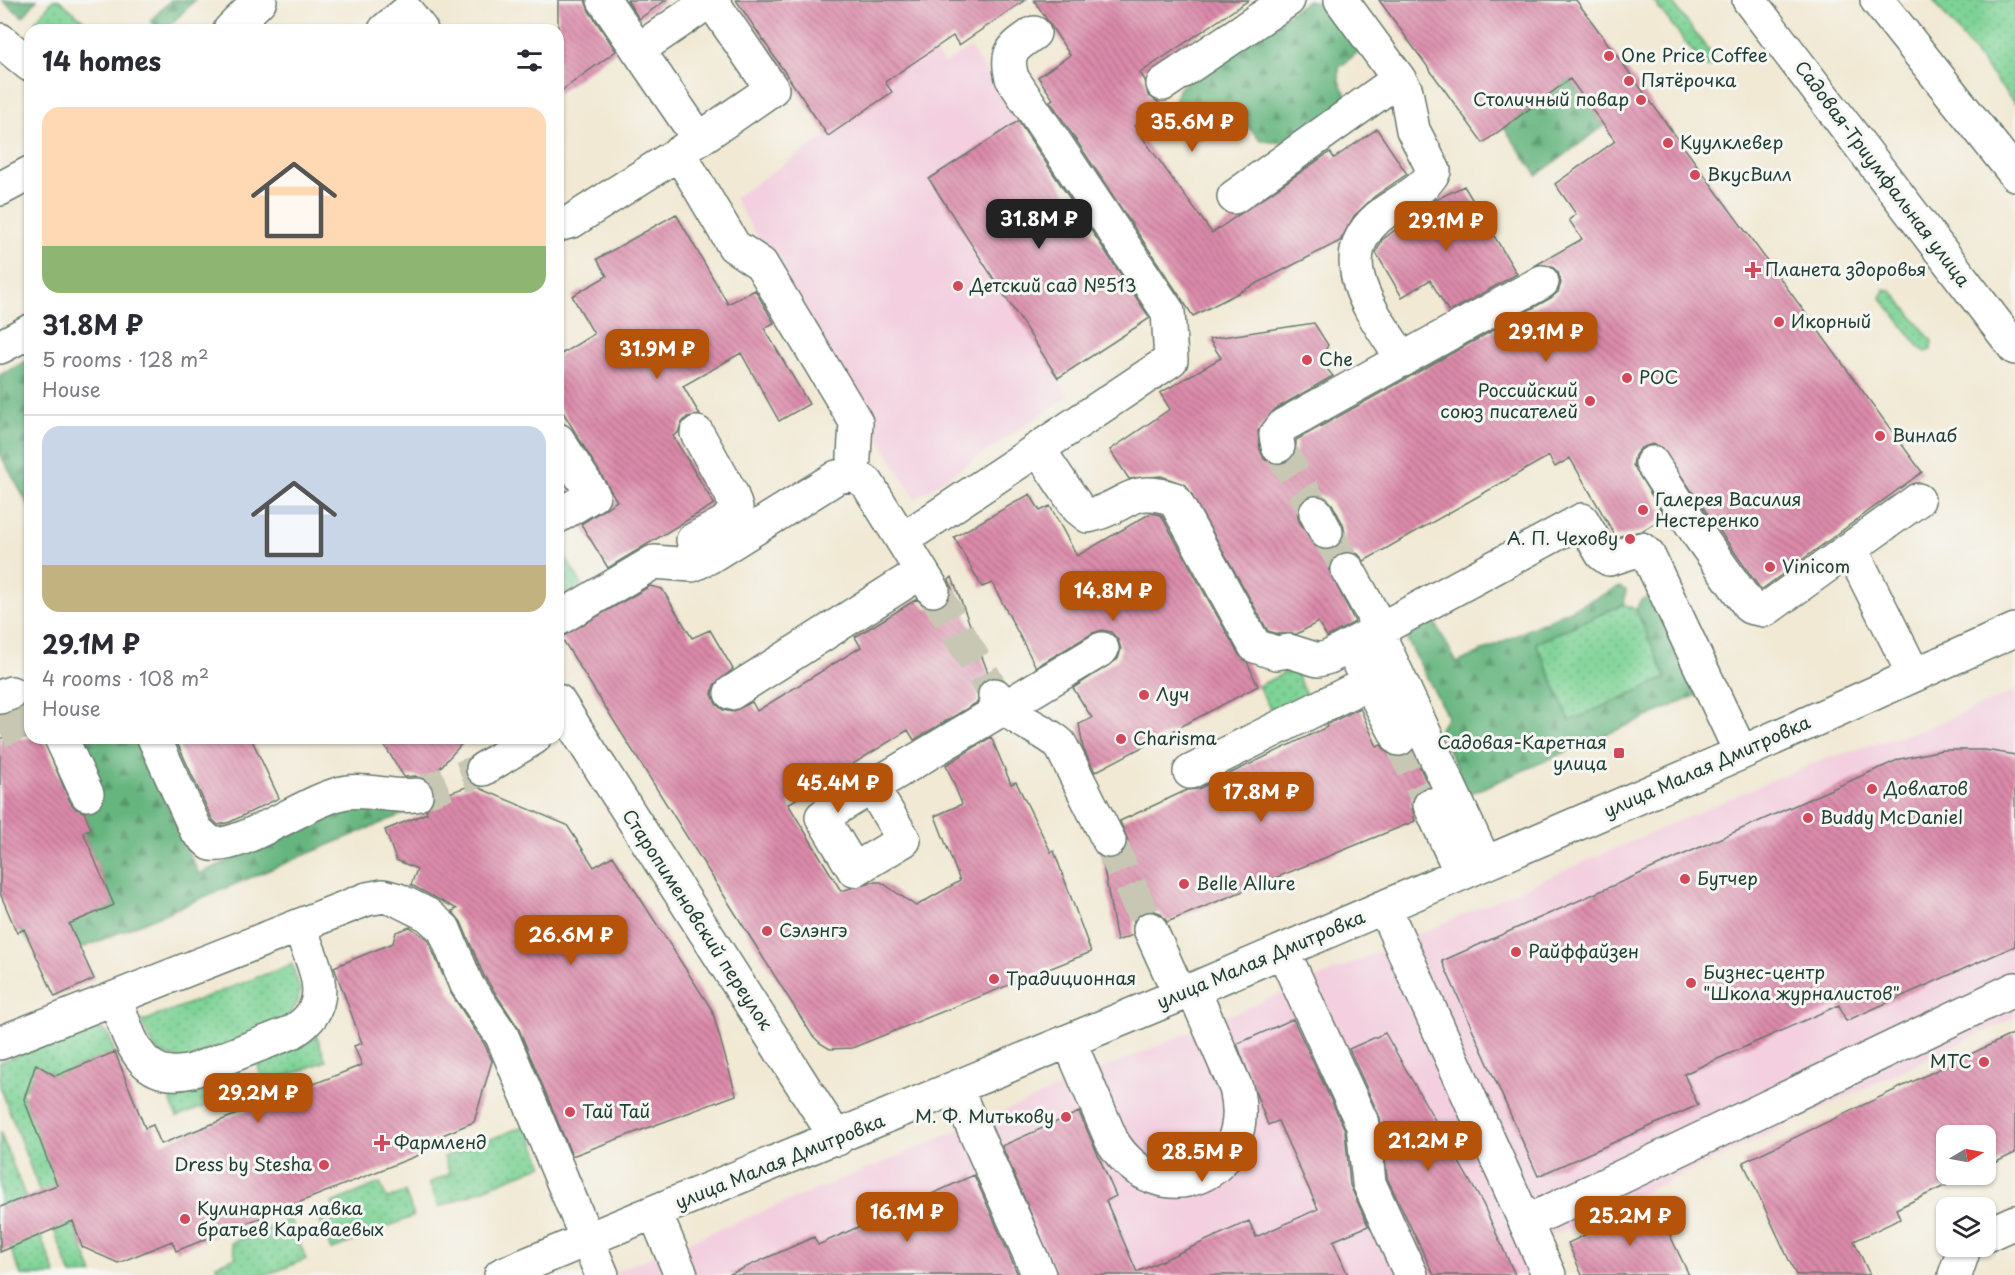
<!DOCTYPE html>
<meta charset="utf-8">
<style>
:root{--surface:#fff;--page:#f2f2f3;--text:#2b2b33;--muted:#7c7c81;--line:#e1e1e2;--accent:#b45309}
body{margin:0;font-family:"Playpen Sans",sans-serif;background:var(--page);color:var(--text);height:100vh;display:flex;flex-direction:column;font-size:22px;white-space:nowrap}
*{box-sizing:border-box;margin:0}
p{font-size:20px;color:var(--muted)}
.icon{flex:none;width:33px;height:33px;fill:none;stroke:currentColor;stroke-width:2;stroke-linecap:round;stroke-linejoin:round}
.map{position:relative;flex:1;overflow:hidden}
.panel{position:absolute;left:24px;top:24px;width:540px;height:720px;display:flex;flex-direction:column;background:var(--surface);border-radius:18px;box-shadow:0 2px 4px #0004}
.panel>*{flex:none}
.needle{width:39px;rotate:80deg}
.controls{position:absolute;left:1936px;top:1125px;display:grid;gap:12px}
.controls a{display:grid;place-items:center;width:60px;height:60px;border-radius:12px;background:var(--surface);box-shadow:0 2px 4px #0004;font-size:30px}
.price{position:absolute;translate:-50% -51px;padding:0 14px;border-radius:12px;background:var(--accent);color:#fff;font-size:20px;line-height:39px;filter:drop-shadow(0 2px 3px #0008)}
.price::after{content:'';position:absolute;left:50%;top:36px;width:18px;height:14px;margin-left:-9px;background:inherit;clip-path:polygon(0 0,100% 0,50% 100%)}
.price.current{background:#222;color:#fff}
ul{padding:0;list-style:none}
li{display:grid;align-content:center;gap:12px;height:318px;padding:0 18px}
li+li{border-top:2px solid var(--line)}
li span{display:grid;place-items:center;height:186px;border-radius:18px;color:#555}
li>.icon{margin-inline-start:auto}
span .icon{width:108px;height:108px;fill:#fffc;stroke-width:1}
li b{font-size:26px}
h2{display:flex;justify-content:space-between;align-items:center;height:72px;padding:0 18px;font-size:26px}
.map>svg:first-child{display:block}
.built{fill:#f3cfdf}
.grass{fill:url(#grass-dots);stroke:#4e8865;stroke-width:1.5}
.forest{fill:url(#forest-firs);stroke:#42795a;stroke-width:1.5}
.building{fill:url(#building-back-hatch);fill-rule:evenodd}
.lines{fill:none;stroke-linecap:round;stroke-linejoin:round}
.minor-tunnel{stroke:#c7c7b4;stroke-width:33;stroke-dasharray:33 16;stroke-linecap:butt}
.minor-casing{stroke:#68796c;stroke-width:36}
.major-casing{stroke:#68796c;stroke-width:36}
.minor{stroke:#fff;stroke-width:33}
.major{stroke:#fff;stroke-width:33}
.poi-dot{fill:#d1495b;stroke:#f6f6f2;stroke-width:2}
.labels{text-anchor:middle;stroke-width:6;stroke-linejoin:round;paint-order:stroke}
.poi-label{font-size:18px;fill:#1f3d34;stroke:#f6f6f2;text-anchor:start}
.street-label{font-size:18px;fill:#1f3d34;stroke:#f6f6f2}
</style>
<div class="map">
<svg width="2015" height="1275" viewBox="0 0 2015 1275">
<defs>
<pattern id="grass-dots" width="8" height="8" patternUnits="userSpaceOnUse" patternTransform="scale(1.5)"><rect width="8" height="8" fill="#7ed396"/><path d="M2 2h.1M6 6h.1" fill="none" stroke="#67ac7b" stroke-width="1.8" stroke-linecap="round"/></pattern>
<pattern id="forest-firs" width="22" height="20" patternUnits="userSpaceOnUse" patternTransform="scale(1.5)"><rect width="22" height="20" fill="#66b57f"/><path d="M5 1l3.5 6h-7zM16 11l3.5 6h-7z" fill="#539469"/></pattern>
<pattern id="building-back-hatch" width="6" height="6" patternUnits="userSpaceOnUse" patternTransform="scale(1.5)"><rect width="6" height="6" fill="#dc8aaa"/><path d="M-1 5l2 2M0 0l6 6M5-1l2 2" fill="none" stroke="#b2728b"/></pattern>
</defs>
<rect width="100%" height="100%" fill="#f6f6f2"/>
<filter id="ink" filterUnits="userSpaceOnUse"><feTurbulence type="fractalNoise" baseFrequency=".0167" numOctaves="2"/><feDisplacementMap in="SourceGraphic" scale="12" xChannelSelector="R" yChannelSelector="G"/><feConvolveMatrix kernelMatrix="1 2 1 2 8 2 1 2 1" color-interpolation-filters="sRGB"/></filter>
<filter id="wash" filterUnits="userSpaceOnUse"><feTurbulence type="fractalNoise" baseFrequency=".008" numOctaves="4" result="noise"/><feDisplacementMap in="SourceGraphic" scale="24" xChannelSelector="R" yChannelSelector="G"/><feGaussianBlur stdDeviation="1.35" result="paint"/><feColorMatrix in="noise" values="0 0 0 0 0 0 0 0 0 0 0 0 0 0 0 0 0 1.4 0 .05"/><feComposite in="paint" operator="in"/></filter>
<g filter="url(#wash)">
<rect width="100%" height="100%" fill="#f1e9d4"/>
<path class="built" d="M970,48l94,139 -6,4 42,66 8,-5 43,65 -93,61 11,18 -154,103 -181,-301 158,-106 -7,-10 49,-33 10,15z
M2015,691v326l-473,224 16,34h-951l289,-118 440,-187 439,-191 47,-19 105,-32z"/>
<path class="grass" d="M53,0h6l29,24 -4,6h-39l-10,-8z
M1653,0h17l43,56v9l-5,2 -6,-3z
M1933,0h82v104l-6,-7z
M1884,289l8,2 40,50 -1,9 -5,2 -5,-3 -40,-51z
M558,545l24,40 -24,15z
M1624,604l12,6 31,68 -97,43 -34,-78z
M1294,668l13,29 -34,17 -15,-28z
M292,964l8,26 -2,12 -13,20 -100,39 -24,-7 -8,-8 -12,-24z
M98,1026l10,8 7,18 -60,24 -9,-6 -14,6 -4,11 -7,3 72,184 -22,1 -71,-189v-24z
M317,1037l9,24 -62,24 -8,-25z
M230,1070l9,24 -62,23 -9,-24z
M527,1125l16,40 -104,42 -10,-24 21,-9 -6,-17z
M0,1132l56,143h-35l-21,-52z
M380,1183l7,16 18,-7 9,24 -83,34 -12,-31 16,-6 -3,-10z
M290,1219l16,40 -39,16h-47l-4,-10 20,-8 -5,-14z"/>
<path class="forest" d="M2,0h35l-14,17z
M171,0h24l-30,30h-5l-10,-9z
M1308,0l23,7 28,44 -20,17v13l10,20 -65,42 -22,-2 -16,-16c-24,-2 -24,10 -46,14 -20,-11 -31,-29 -21,-51z
M1570,79l34,47 -67,49 -33,-47z
M30,359v149l-30,-54v-79z
M1619,587l7,3 -2,14 -88,39 34,78 96,-43 -30,-68 4,-9 8,-5 10,4 42,94 -231,100 -30,-64 8,-14 -46,-88 29,-15 27,50z
M73,738h62l64,136 135,-60 26,-8h62l-342,143 -50,-7 -10,-11 52,-22 42,-4 -31,-73 8,-4 -11,-26z"/>
<g id="blocks">
<path class="building" d="M558,0h27l4,11 27,40 -58,42z
M627,0h39l-27,19z
M736,0h289l-66,45 -6,-9 -68,46 7,10 -64,44z
M1034,0h215l-109,73 5,7 3,15 15,11 -29,20 78,107 118,-81 4,6 43,-29 30,45 -32,22 -21,20 -14,25 -147,75 -143,-215 3,-2 -15,-22 32,-22z
M1379,0h197l346,472 -161,118 -100,-143 -9,-3 -11,4 -6,7 -2,10 32,52 -23,14 -26,6 -46,-79 -15,9 -6,-11 -185,105 -6,-7 -9,-3 -11,3 -6,7 -3,9 26,52 -28,15 -9,-15 -21,12h-19l-10,-3 -82,-146 -25,-9 -32,3 -19,-29 60,-41 -10,-16 61,-35 -12,-19 105,-16 14,22 -8,16 13,15 -58,33 -17,22 2,18 4,10 7,4 10,1 9,-3 6,-9v-12l255,-142 7,-6 3,-9 -3,-11 -7,-6 -15,-1 46,-26 -13,-19 7,-6 -21,-30 60,-43 -45,-62 -87,64zM1317,494l8,3 7,7 11,20 2,9 -3,8 -8,8 -9,2 -9,-4 -17,-26 -2,-9 4,-9 7,-7z
M1018,121l132,197 -92,60 -129,-199z
M1464,186l53,88 -68,38 -19,-32 -28,17 -26,-44 6,-13 51,-39z
M676,214l52,90 27,-14 19,33 -10,5 45,76 -30,17 -38,-68 -58,33 17,29 -13,2 -6,7 -3,9 -5,3 41,68 -106,64 -27,-44 36,-23 -59,-97v-48l36,-22 -22,-38 35,-20 -10,-17z
M1030,494l10,17 10,-5 27,50 74,-43 10,2 78,140 8,7 11,24 -163,86 -12,-24 -4,-24 13,-6 -19,-30 45,-29 3,-10 -3,-9 -7,-8 -9,-2 -9,3 -57,34 -44,-84 -10,4 -28,-50z
M952,577l38,101 -12,9v15l-64,38 -6,-10 -120,74 53,87 30,-9h10l35,24 44,-25 -25,-65 27,-12 -16,-39 45,-28 20,47 5,-2 35,70 3,-1 37,101 -239,96 -22,1 -10,-6 -8,-8 -251,-398 89,-51 12,3 30,49 18,-8 23,39 -19,16 -2,9 4,10 7,6 9,2 20,-10 5,9 104,-64 -6,-10 62,-38 8,8 9,2 9,-3 7,-8 2,-9 -3,-9z
M1360,708l17,39 4,-2 8,10 9,3 14,-7 17,36 -15,8 -3,9 4,17 -248,101 -7,-9 -8,-3 -9,2 -9,7 -1,16 -16,6 -15,-83h15l8,-7 3,-10 -8,-20 67,-31 11,-1 129,-62 -1,-2z
M0,738h43l27,64 6,7 8,3 7,17 -8,3 31,73 -45,19 25,55 -39,18 -31,-68 -7,4 -17,-40z
M175,738h76l28,60 -49,24 -12,3 -6,-6z
M380,738h87l-39,43 -13,-5 -11,1z
M1942,750h43l30,5v191l-169,75 -7,-16 -155,69 14,31 -160,71 -96,-215 458,-202z
M472,785l95,40 27,42 19,-11 99,154 24,85 -164,61 -53,-127 -35,-53 -23,-54 -9,-11 5,-2 -46,-24 6,-16 -21,-9 -11,-30 42,-17 -1,-2 8,-13z
M410,927l18,13 22,52 35,53 7,16 -18,61 -53,22 3,9 -248,98 -4,-10 -54,22 -36,-16 -9,-26 -73,31v-45l57,-22 -33,-86 12,-35 19,12 60,-24 30,76 8,-3 8,19 201,-79 -8,-19 8,-3 -28,-76 59,-24 3,-11z
M1293,1019l52,111 5,55 18,41 -35,15 15,34h-291l-55,-129 77,-34 37,84 -10,5 31,71 112,-51 7,16 62,-28 -40,-88 -10,4 -31,-81z
M1385,1033l98,171 32,71h-81l-47,-97 -7,-60 -31,-69z
M2015,1033v120l-29,14v-31h-39v38h23l-74,35 4,10 -46,22 16,34h-74l-53,-113z
M974,1175l44,100h-290l86,-38 4,8z
M1654,1202l35,73h-107l-14,-32z"/>
</g>
</g>
<g filter="url(#ink)">
<use href="#blocks" fill-opacity="0" stroke="#68796c" stroke-width="1.5"/>
<g class="lines">
<path class="minor-tunnel" d="M1278,446l38,67
M1326,532l22,38
M933,590l62,105
M0,731l30,-12
M1399,739l31,66
M416,795l67,-26
M1109,841l41,88"/>
<g class="minor-casing">
<path id="minor" d="M604,0l95,139
M1341,0l58,79 7,12 7,39 21,41c-9,18 -32,29 -49,41 -61,44 -11,102 18,148
M230,30l30,-30
M385,30l22,-18 14,18
M0,40l30,25
M1163,84l125,-84
M679,153l55,93 27,18 95,158 -3,52
M0,189l30,-16
M1234,197l165,-118
M558,225l14,-4 107,-68 93,-64 -61,-89 -73,50
M0,347l30,-16
M558,440l35,55 -35,21
M1278,446l-2,-11 8,-10 258,-143
M1039,450l39,58 10,8c40,-9 41,-32 86,-17l81,147 21,7 13,-2 29,9 11,-3 253,-137 20,34 7,5 32,-10 7,6 93,198
M1652,463l46,71 52,73 15,3 153,-110
M1316,513l10,19
M693,540l33,-18 10,-14 -5,-15 -34,-60
M902,540l269,-180 -3,-48 -156,-234c-7,-27 1,-30 22,-45
M1851,549l63,126
M1348,570l24,43 5,18 108,232
M558,619l96,-57 38,3 17,-8 128,-80 16,-3 14,9 66,107
M1359,664l40,75
M731,693l190,-121
M995,695c17,27 43,30 65,49l49,97
M0,697l11,-4
M558,701l279,438
M61,738l26,56
M154,738l42,92 15,14c32,5 98,-46 136,-52 23,-3 46,6 69,3
M483,769l51,-31
M1190,772l180,-90
M872,787l32,53 -50,30 -32,-53 280,-168
M1430,805l31,68
M1384,907l165,368
M1150,929l30,66
M1283,951l80,174 6,58 42,92
M115,998c15,39 23,86 77,73l100,-39c47,-28 21,-67 7,-106
M1069,1041l43,100c47,77 146,34 124,-53l-43,-99
M0,1043l367,-144 16,-3 15,4 30,15 16,14 23,56 35,51 100,239
M956,1089l83,186
M655,1213l26,62
M1527,1222l488,-233
M1986,1235l29,-13
M501,1275l679,-280 561,-242 274,-123
M1955,1275l10,-29"/>
</g>
<g class="major-casing">
<path id="major" d="M1749,0l266,348
M1877,0l138,174"/>
</g>
<use href="#minor" class="minor"/>
<use href="#major" class="major"/>
</g>
</g>
<g class="poi-dot">
<circle cx="1609" cy="56" r="6"/>
<circle cx="1629" cy="81" r="6"/>
<circle cx="1641" cy="100" r="6"/>
<circle cx="1668" cy="143" r="6"/>
<circle cx="1695" cy="175" r="6"/>
<path d="M1750 261h6v6h6v6h-6v6h-6v-6h-6v-6h6z"/>
<circle cx="958" cy="286" r="6"/>
<circle cx="1779" cy="322" r="6"/>
<circle cx="1307" cy="360" r="6"/>
<circle cx="1627" cy="378" r="6"/>
<circle cx="1590" cy="401" r="6"/>
<circle cx="1880" cy="436" r="6"/>
<circle cx="1643" cy="510" r="6"/>
<circle cx="1630" cy="539" r="6"/>
<circle cx="1770" cy="567" r="6"/>
<circle cx="1144" cy="695" r="6"/>
<circle cx="1121" cy="739" r="6"/>
<rect x="1613" y="747" width="12" height="12" rx="3"/>
<circle cx="1872" cy="789" r="6"/>
<circle cx="1808" cy="818" r="6"/>
<circle cx="1685" cy="879" r="6"/>
<circle cx="1184" cy="884" r="6"/>
<circle cx="767" cy="931" r="6"/>
<circle cx="1516" cy="952" r="6"/>
<circle cx="994" cy="979" r="6"/>
<circle cx="1691" cy="983" r="6"/>
<circle cx="1984" cy="1062" r="6"/>
<circle cx="570" cy="1112" r="6"/>
<circle cx="1066" cy="1117" r="6"/>
<path d="M379 1134h6v6h6v6h-6v6h-6v-6h-6v-6h6z"/>
<circle cx="324" cy="1165" r="6"/>
<circle cx="185" cy="1219" r="6"/>
</g>
<g class="labels">
<g class="poi-label">
<text x="1621" y="62">One Price Coffee</text>
<text x="1641" y="87">Пятёрочка</text>
<text x="1629" y="106" text-anchor="end">Столичный повар</text>
<text x="1680" y="149">Куулклевер</text>
<text x="1707" y="181">ВкусВилл</text>
<text x="1765" y="276">Планета здоровья</text>
<text x="970" y="292">Детский сад №513</text>
<text x="1791" y="328">Икорный</text>
<text x="1319" y="366">Che</text>
<text x="1639" y="384">РОС</text>
<text x="1578" y="397" text-anchor="end">Российский<tspan x="1578" dy="21">союз писателей</tspan></text>
<text x="1892" y="442">Винлаб</text>
<text x="1655" y="506">Галерея Василия<tspan x="1655" dy="21">Нестеренко</tspan></text>
<text x="1618" y="545" text-anchor="end">А. П. Чехову</text>
<text x="1782" y="573">Vinicom</text>
<text x="1156" y="701">Луч</text>
<text x="1133" y="745">Charisma</text>
<text x="1607" y="749" text-anchor="end">Садовая-Каретная<tspan x="1607" dy="21">улица</tspan></text>
<text x="1884" y="795">Довлатов</text>
<text x="1820" y="824">Buddy McDaniel</text>
<text x="1697" y="885">Бутчер</text>
<text x="1196" y="890">Belle Allure</text>
<text x="779" y="937">Сэлэнгэ</text>
<text x="1528" y="958">Райффайзен</text>
<text x="1703" y="979">Бизнес-центр<tspan x="1703" dy="21">"Школа журналистов"</tspan></text>
<text x="1006" y="985">Традиционная</text>
<text x="1972" y="1068" text-anchor="end">МТС</text>
<text x="582" y="1118">Тай Тай</text>
<text x="1054" y="1123" text-anchor="end">М. Ф. Митькову</text>
<text x="394" y="1149">Фармленд</text>
<text x="312" y="1171" text-anchor="end">Dress by Stesha</text>
<text x="197" y="1215">Кулинарная лавка<tspan x="197" dy="21">братьев Караваевых</tspan></text>
</g>
<g class="street-label">
<text transform="translate(1882 174) rotate(53)" y="6">Садовая-Триумфальная улица</text>
<text transform="translate(1707 767) rotate(-24)" y="6">улица Малая Дмитровка</text>
<text transform="translate(697 920) rotate(57)" y="6">Старопименовский переулок</text>
<text transform="translate(1261 960) rotate(-23)" y="6">улица Малая Дмитровка</text>
<text transform="translate(780 1162) rotate(-22)" y="6">улица Малая Дмитровка</text>
</g>
</g>
</svg>
<div class="controls">
<a><svg class="needle" viewBox="-14 -14 28 28"><path d="M0-13l5 13h-10z" fill="#e53935"/><path d="M0 13l5-13h-10z" fill="#7c7c81"/></svg></a>
<a><svg class="icon" aria-label="layers" viewBox="0 0 24 24"><path d="M12 4l9 5-9 5-9-5zM3 14l9 5 9-5"/></svg></a>
</div>
<b class="price" style="left:1192px;top:153px">35.6M ₽</b>
<b class="price current" style="left:1039px;top:250px">31.8M ₽</b>
<b class="price" style="left:1446px;top:252px">29.1M ₽</b>
<b class="price" style="left:1546px;top:363px">29.1M ₽</b>
<b class="price" style="left:657px;top:380px">31.9M ₽</b>
<b class="price" style="left:1113px;top:622px">14.8M ₽</b>
<b class="price" style="left:838px;top:814px">45.4M ₽</b>
<b class="price" style="left:1261px;top:823px">17.8M ₽</b>
<b class="price" style="left:571px;top:966px">26.6M ₽</b>
<b class="price" style="left:258px;top:1124px">29.2M ₽</b>
<b class="price" style="left:1428px;top:1172px">21.2M ₽</b>
<b class="price" style="left:1202px;top:1183px">28.5M ₽</b>
<b class="price" style="left:907px;top:1243px">16.1M ₽</b>
<b class="price" style="left:1630px;top:1247px">25.2M ₽</b>
<section class="panel">
<h2>14 homes<svg class="icon" aria-label="filters" viewBox="0 0 24 24"><path d="M4 7h16M4 17h16"/><circle cx="9" cy="7" r="2"/><circle cx="15" cy="17" r="2"/></svg></h2>
<ul>
<li><span style="background:linear-gradient(#ffd9b3 75%,#8fb573 0)"><svg class="icon" aria-label="home" viewBox="0 0 24 24"><path d="M3 11l9-7 9 7M6 9v11h12V9"/></svg></span><div><b>31.8M ₽</b><p>5 rooms · 128 m²</p><p>House</p></div></li>
<li><span style="background:linear-gradient(#c9d6e8 75%,#c2b280 0)"><svg class="icon" aria-label="home" viewBox="0 0 24 24"><path d="M3 11l9-7 9 7M6 9v11h12V9"/></svg></span><div><b>29.1M ₽</b><p>4 rooms · 108 m²</p><p>House</p></div></li>
</ul>
</section>
</div>
